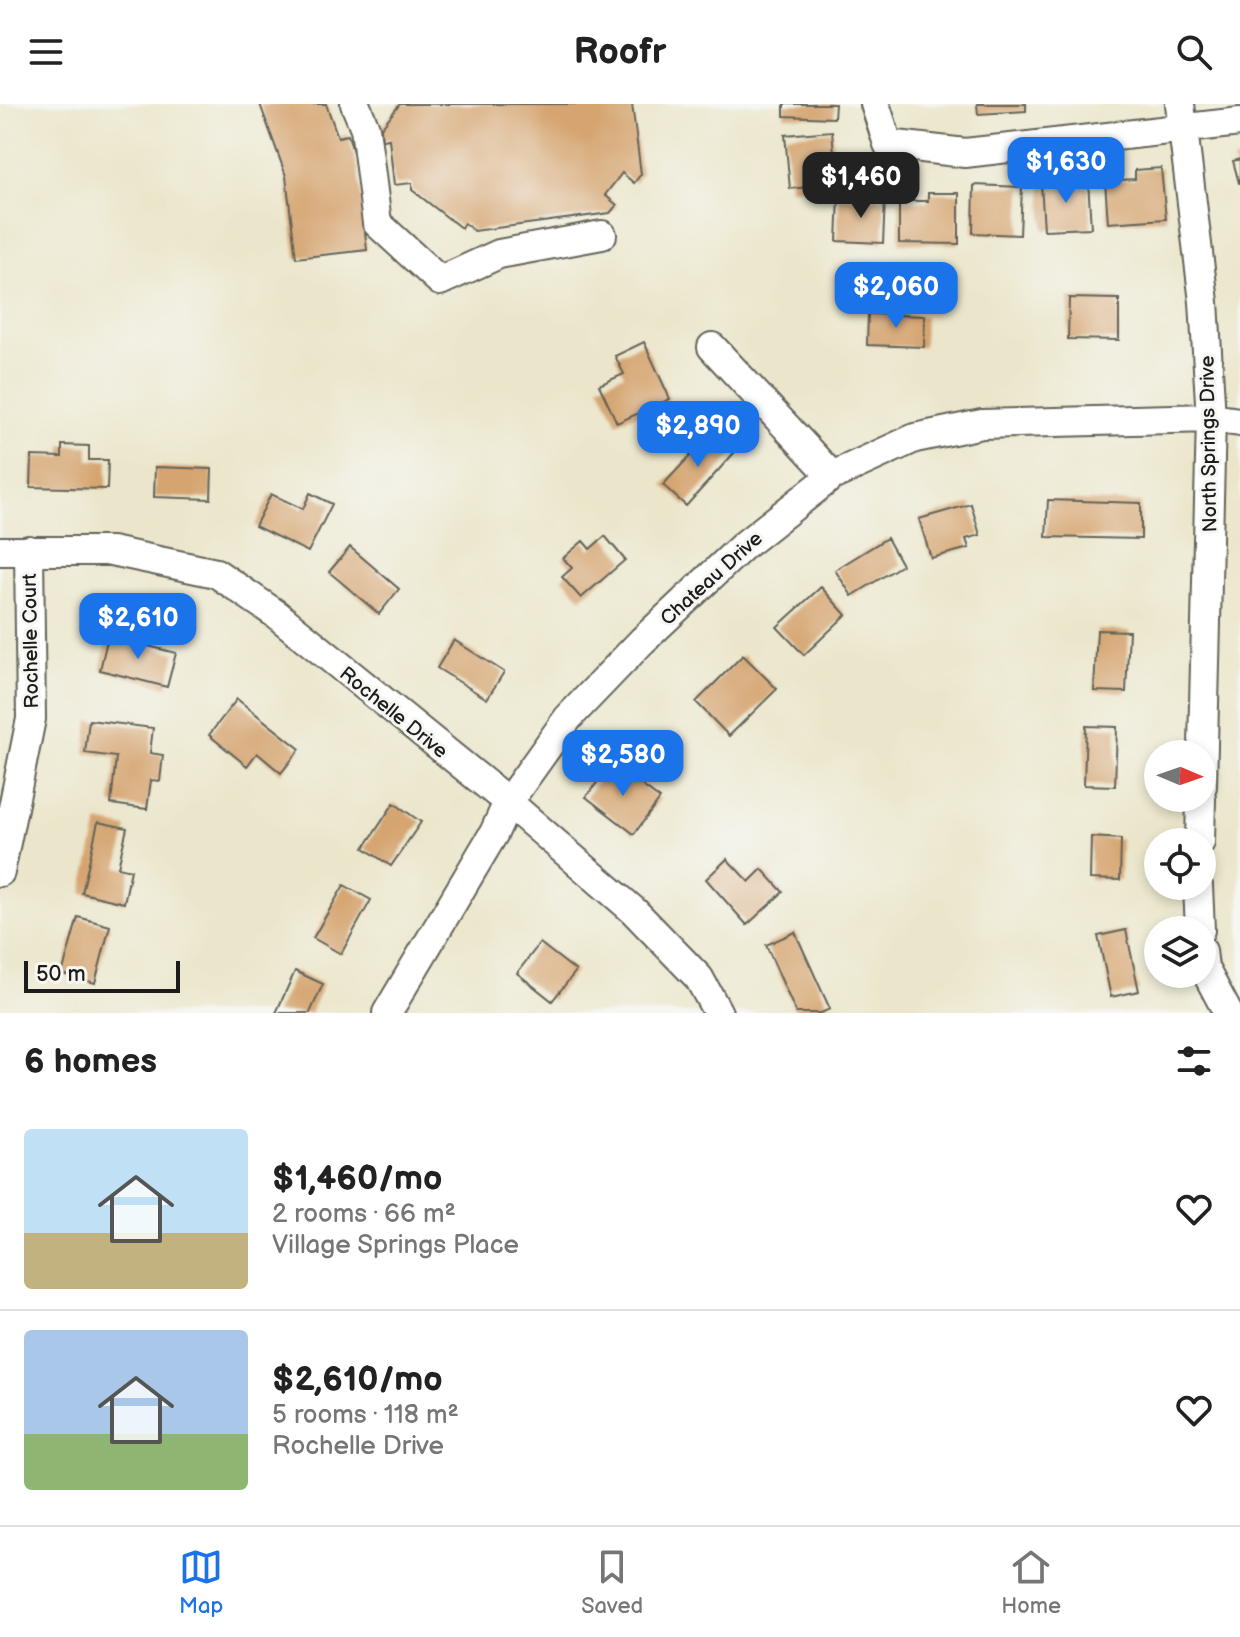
<!DOCTYPE html>
<meta charset="utf-8">
<style>
:root{--surface:#fff;--page:#f2f2f2;--text:#222;--muted:#767676;--line:#e0e0e0;--accent:#1a73e8}
body{margin:0;font-family:"Balsamiq Sans",sans-serif;background:var(--page);color:var(--text);height:100vh;display:flex;flex-direction:column;font-size:30px;white-space:nowrap}
*{box-sizing:border-box;margin:0}
p{font-size:26px;color:var(--muted)}
.icon{flex:none;width:44px;height:44px;fill:none;stroke:currentColor;stroke-width:2;stroke-linecap:round;stroke-linejoin:round}
.map{position:relative;height:909px;overflow:hidden}
.side{display:flex;flex-direction:column;background:var(--surface);flex:1}
.side>*{flex:none}
.needle{width:52px;rotate:92deg}
.fabs{position:absolute;left:1144px;top:636px;display:grid;gap:16px}
.fabs a{display:grid;place-items:center;width:72px;height:72px;border-radius:50%;background:var(--surface);box-shadow:0 4px 12px #0003;font-size:40px}
.scale{position:absolute;left:24px;bottom:20px;width:156px;box-sizing:border-box;padding-left:8px;border:4px solid #1c1c1c;border-top:0;font-size:22px;line-height:28px;white-space:nowrap;color:#1c1c1c;-webkit-text-stroke:6px #f6f6f2;paint-order:stroke}
.price{position:absolute;translate:-50% -68px;padding:0 18px;border-radius:16px;background:var(--accent);color:#fff;font-size:26px;line-height:52px;filter:drop-shadow(0 2px 4px #0008)}
.price::after{content:'';position:absolute;left:50%;top:48px;width:24px;height:18px;margin-left:-12px;background:inherit;clip-path:polygon(0 0,100% 0,50% 100%)}
.price.active{background:#222;color:#fff}
ul{padding:0;list-style:none}
li{display:flex;align-items:center;gap:24px;height:200px;padding:0 24px}
li+li{border-top:2px solid var(--line)}
li span{display:grid;place-items:center;flex:none;width:224px;height:160px;border-radius:8px;color:#555}
li>.icon{margin-inline-start:auto}
span .icon{width:96px;height:96px;fill:#fffc;stroke-width:1}
li b{font-size:34px}
h2{display:flex;justify-content:space-between;align-items:center;height:96px;padding:0 24px;font-size:34px}
header{display:flex;justify-content:space-between;align-items:center;height:104px;padding:0 24px;background:var(--surface);font-size:36px;font-weight:700}
.dock{display:flex;justify-content:space-around;align-items:center;height:112px;border-top:2px solid var(--line);background:var(--surface);font-size:22px;color:var(--muted)}
.dock a{display:grid;justify-items:center;gap:4px}
.dock .active{color:var(--accent)}
.map>svg:first-child{display:block}
.building{fill:#d5a470}
.lines{fill:none;stroke-linecap:round;stroke-linejoin:round}
.minor-casing{stroke:#646359;stroke-width:32}
.minor{stroke:#fff;stroke-width:28}
.labels{text-anchor:middle;stroke-width:6;stroke-linejoin:round;paint-order:stroke}
.street-label{font-size:20px;fill:#1c1c1c;stroke:#f6f6f2}
</style>
<header><svg class="icon" aria-label="menu" viewBox="0 0 24 24"><path d="M4 6h16M4 12h16M4 18h16"/></svg>Roofr<svg class="icon" aria-label="search" viewBox="0 0 24 24"><circle cx="10" cy="10" r="6"/><path d="M15 15l6 6"/></svg></header>
<div class="map">
<svg width="1240" height="909" viewBox="0 0 1240 909">
<rect width="100%" height="100%" fill="#f6f6f2"/>
<filter id="ink" filterUnits="userSpaceOnUse"><feTurbulence type="fractalNoise" baseFrequency=".0125" numOctaves="2"/><feDisplacementMap in="SourceGraphic" scale="16" xChannelSelector="R" yChannelSelector="G"/><feConvolveMatrix kernelMatrix="1 2 1 2 8 2 1 2 1" color-interpolation-filters="sRGB"/></filter>
<filter id="wash" filterUnits="userSpaceOnUse"><feTurbulence type="fractalNoise" baseFrequency=".006" numOctaves="4" result="noise"/><feDisplacementMap in="SourceGraphic" scale="32" xChannelSelector="R" yChannelSelector="G"/><feGaussianBlur stdDeviation="1.8" result="paint"/><feColorMatrix in="noise" values="0 0 0 0 0 0 0 0 0 0 0 0 0 0 0 0 0 1.4 0 .05"/><feComposite in="paint" operator="in"/></filter>
<g filter="url(#wash)">
<rect width="100%" height="100%" fill="#ebe6cb"/>
<g id="blocks">
<path class="building" d="M260,0h66l12,33 10,-2 10,34 9,81 -71,8 -10,-82z
M400,0h232l9,70 -7,9 -12,-10 -17,22 12,10 -7,8 -136,18 -10,-8 -3,5 -49,-38v-7l-18,2 -5,-46 -7,1 -1,-12z
M784,0h51l-1,14 -50,-2z
M977,0h49v7l-48,3z
M832,27l5,53 -47,5 -5,-54z
M1240,55v24h-1l-6,-22z
M1161,64l5,51 -58,4 -3,-42 30,-2v-9z
M1088,76l3,48 -47,2 -3,-47z
M974,81l48,2 -2,48 -47,-2z
M928,89h31v51l-60,-1v-42h29z
M839,93l46,2 -2,44 -46,-2z
M1069,194l50,1v41l-51,-1z
M868,210l57,2 -1,31 -57,-2z
M644,238l26,57 -53,24 -18,-38 25,-11 -9,-18z
M711,329l23,20 -48,53 -23,-21z
M62,341l27,1v14h19l-1,29 -76,-2 1,-31 30,1z
M155,363l57,2 -1,30 -57,-2z
M310,389l22,11 -24,48 -53,-26 16,-32 32,15z
M1048,396l93,3v36l-95,-2z
M971,400l9,31 -14,4 3,9 -38,10 -12,-39z
M605,432l20,24 -44,38 -19,-21 10,-9 -9,-10 20,-17 7,8z
M887,434l15,27 -50,31 -17,-26z
M350,443l49,42 -20,25 -50,-42z
M821,483l25,28 -42,40 -27,-28z
M1097,526l32,1 -3,61 -32,-1z
M108,532l68,17 -9,34 -67,-17z
M454,536l50,32 -17,27 -50,-31z
M743,551l34,34 -48,47 -33,-34z
M237,595l63,50 -19,24 -24,-20 -10,13 -38,-31z
M89,616l64,8 -3,25 13,2 -3,26 -9,-1 -4,29 -36,-5 5,-47 -31,-4z
M1086,622l31,1 -2,59 -31,-1z
M612,659l48,36 -26,35 -48,-37z
M394,699l27,19 -30,44 -27,-18z
M98,718l29,6 -9,39 13,3 -7,33 -42,-10z
M1091,733l30,2 -1,41 -30,-1z
M727,755l22,23 13,-13 21,23 -36,33 -41,-46z
M344,781l27,15 -30,54 -28,-16z
M78,813l32,9 -15,57 -33,-9z
M1126,826l13,61 -28,6 -13,-61z
M795,828l35,77 -9,4h-25l-30,-68z
M540,839l36,28 -24,30 -35,-28z
M295,867l28,13 -13,29h-34z"/>
</g>
</g>
<g filter="url(#ink)">
<use href="#blocks" fill-opacity="0" stroke="#646359" stroke-width="2"/>
<g class="lines">
<g class="minor-casing">
<path id="minor" d="M355,0l10,24 12,95 63,58 59,-27 103,-19
M875,0l13,40 77,9 275,-31
M1180,0l24,198 7,116 -9,368
M712,243l120,129
M0,447h111l105,22 60,41 232,188 126,109 65,67 19,35
M1200,738l1,-44
M0,768l31,-153 -2,-169
M1198,782l2,44
M1202,847l2,17 24,45
M387,909l107,-180 14,-31 60,-84 74,-77 101,-95 89,-70 83,-38 67,-14 229,-6 29,4"/>
</g>
<use href="#minor" class="minor"/>
</g>
</g>
<g class="labels">
<g class="street-label">
<text transform="translate(1208 340) rotate(-91)" y="7">North Springs Drive</text>
<text transform="translate(711 474) rotate(-42)" y="7">Chateau Drive</text>
<text transform="translate(30 537) rotate(-91)" y="7">Rochelle Court</text>
<text transform="translate(394 608) rotate(39)" y="7">Rochelle Drive</text>
</g>
</g>
</svg>
<div class="fabs">
<a><svg class="needle" viewBox="-14 -14 28 28"><path d="M0-13l5 13h-10z" fill="#e53935"/><path d="M0 13l5-13h-10z" fill="#767676"/></svg></a>
<a><svg class="icon" aria-label="locate" viewBox="0 0 24 24"><circle cx="12" cy="12" r="6"/><path d="M12 2v4M12 18v4M2 12h4M18 12h4"/></svg></a>
<a><svg class="icon" aria-label="layers" viewBox="0 0 24 24"><path d="M12 4l9 5-9 5-9-5zM3 14l9 5 9-5"/></svg></a>
</div>
<div class="scale">50 m</div>
<b class="price" style="left:1066px;top:101px">$1,630</b>
<b class="price active" style="left:861px;top:116px">$1,460</b>
<b class="price" style="left:896px;top:226px">$2,060</b>
<b class="price" style="left:698px;top:365px">$2,890</b>
<b class="price" style="left:138px;top:557px">$2,610</b>
<b class="price" style="left:623px;top:694px">$2,580</b>
</div>
<section class="side">
<h2>6 homes<svg class="icon" aria-label="filters" viewBox="0 0 24 24"><path d="M4 7h16M4 17h16"/><circle cx="9" cy="7" r="2"/><circle cx="15" cy="17" r="2"/></svg></h2>
<ul>
<li><span style="background:linear-gradient(#bfe0f5 65%,#c2b280 0)"><svg class="icon" aria-label="home" viewBox="0 0 24 24"><path d="M3 11l9-7 9 7M6 9v11h12V9"/></svg></span><div><b>$1,460/mo</b><p>2 rooms · 66 m²</p><p>Village Springs Place</p></div><svg class="icon" aria-label="heart" viewBox="0 0 24 24"><path d="M12 20l-8-8c-3-5 5-10 8-4 3-6 11-1 8 4z"/></svg></li>
<li><span style="background:linear-gradient(#a9c7e8 65%,#8fb573 0)"><svg class="icon" aria-label="home" viewBox="0 0 24 24"><path d="M3 11l9-7 9 7M6 9v11h12V9"/></svg></span><div><b>$2,610/mo</b><p>5 rooms · 118 m²</p><p>Rochelle Drive</p></div><svg class="icon" aria-label="heart" viewBox="0 0 24 24"><path d="M12 20l-8-8c-3-5 5-10 8-4 3-6 11-1 8 4z"/></svg></li>
</ul>
</section>
<nav class="dock">
<a class="active"><svg class="icon" aria-label="map" viewBox="0 0 24 24"><path d="M3 6l6-2 6 2 6-2v14l-6 2-6-2-6 2zM9 4v14M15 6v14"/></svg>Map</a>
<a><svg class="icon" aria-label="saved" viewBox="0 0 24 24"><path d="M7 4h10v16l-5-4-5 4z"/></svg>Saved</a>
<a><svg class="icon" aria-label="home" viewBox="0 0 24 24"><path d="M3 11l9-7 9 7M6 9v11h12V9"/></svg>Home</a>
</nav>
